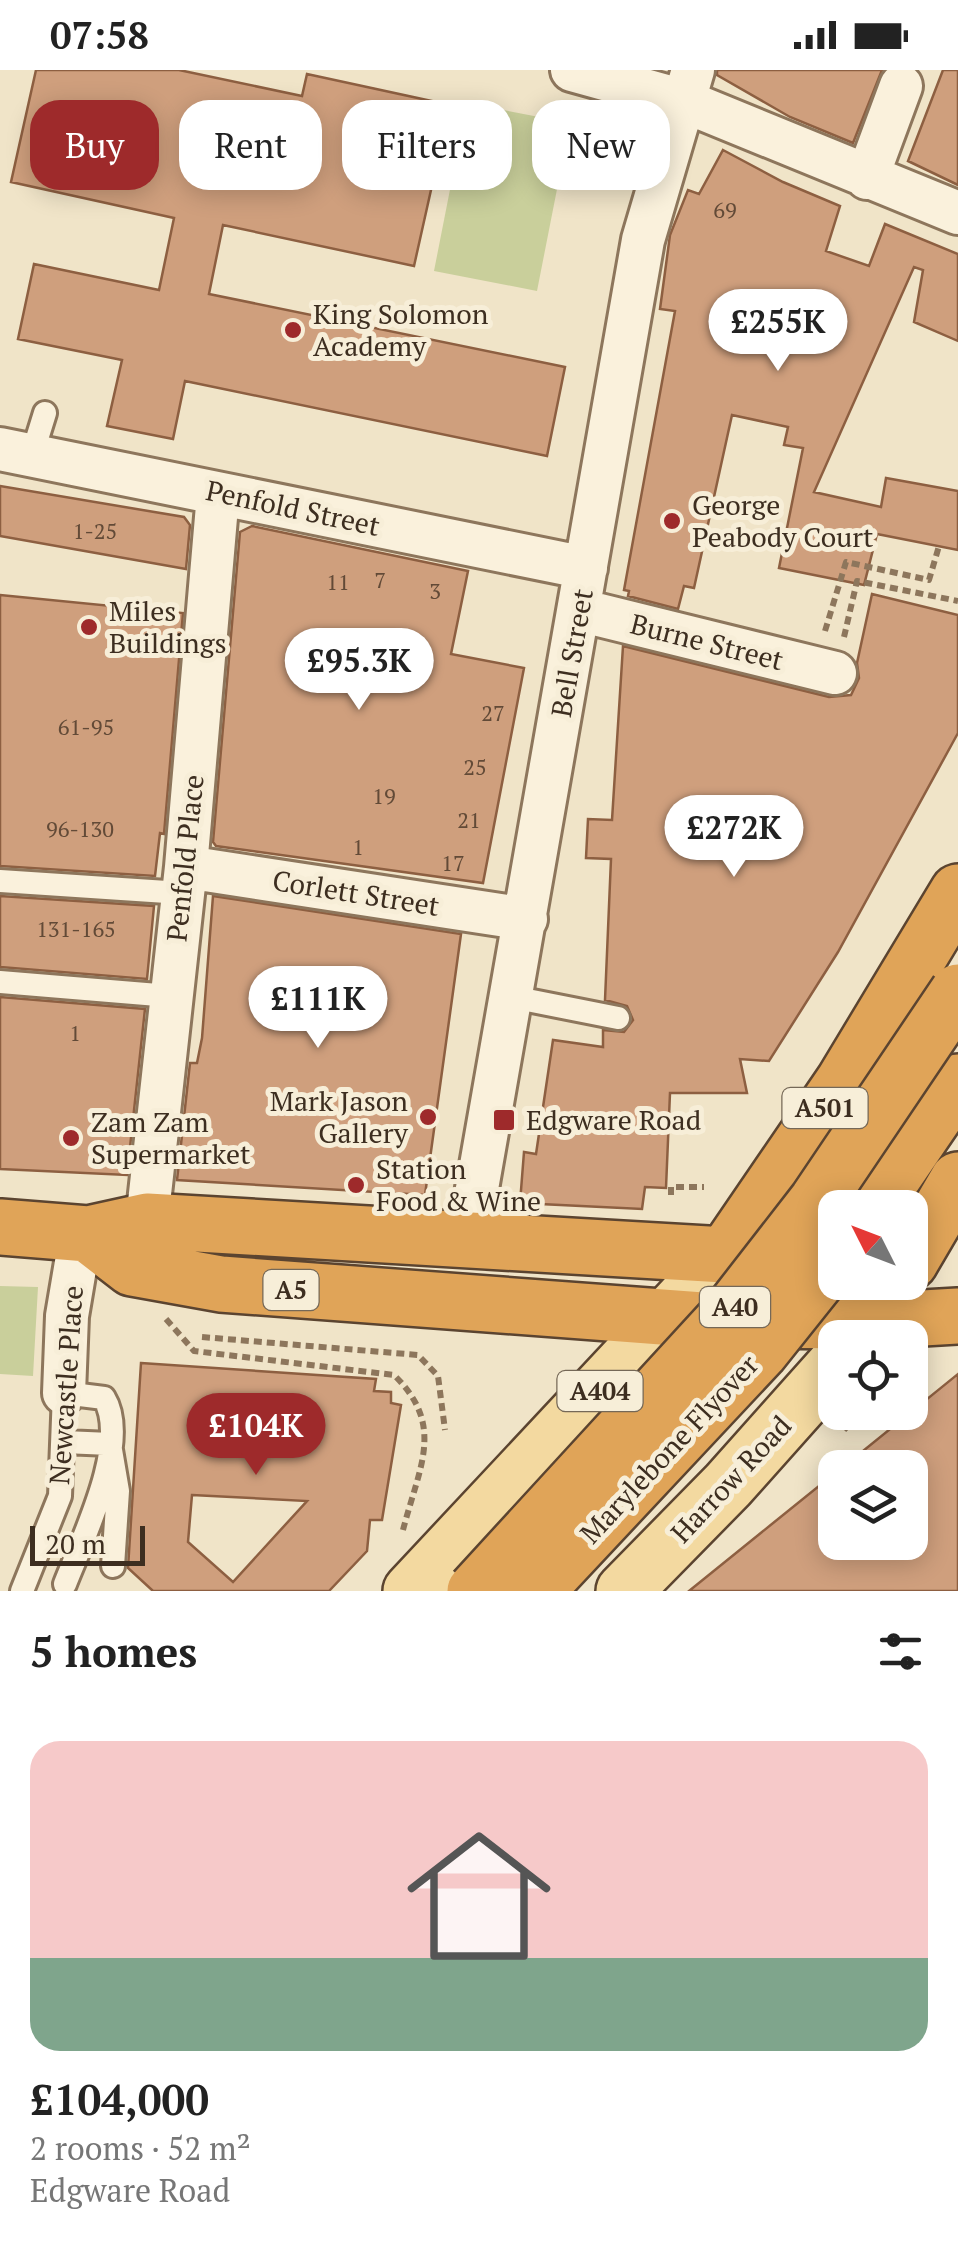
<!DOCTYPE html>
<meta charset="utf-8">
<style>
:root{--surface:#fff;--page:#f6f6f6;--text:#222;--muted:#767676;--accent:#9e2a2b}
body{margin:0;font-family:"PT Serif",serif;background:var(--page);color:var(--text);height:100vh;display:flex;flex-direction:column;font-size:38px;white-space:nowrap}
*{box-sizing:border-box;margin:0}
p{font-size:32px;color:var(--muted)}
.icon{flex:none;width:55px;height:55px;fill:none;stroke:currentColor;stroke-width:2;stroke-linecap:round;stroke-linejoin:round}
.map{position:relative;height:1521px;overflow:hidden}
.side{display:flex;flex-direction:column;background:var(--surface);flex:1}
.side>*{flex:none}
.hud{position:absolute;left:30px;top:30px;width:900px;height:90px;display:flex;gap:20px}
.needle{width:65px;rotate:312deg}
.controls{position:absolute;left:818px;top:1120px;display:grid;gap:20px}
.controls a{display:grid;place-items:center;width:110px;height:110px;border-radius:20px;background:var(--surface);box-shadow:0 5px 25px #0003;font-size:50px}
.scale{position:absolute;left:30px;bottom:25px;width:115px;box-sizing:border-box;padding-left:10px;border:5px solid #3d2e20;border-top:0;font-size:28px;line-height:35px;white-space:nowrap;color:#3d2e20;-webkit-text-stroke:8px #f7eed8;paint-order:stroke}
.price{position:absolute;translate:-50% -85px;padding:0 22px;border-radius:35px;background:#fff;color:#222;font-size:32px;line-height:65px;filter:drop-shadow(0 2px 5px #0008)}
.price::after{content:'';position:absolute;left:50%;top:60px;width:30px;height:22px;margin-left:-15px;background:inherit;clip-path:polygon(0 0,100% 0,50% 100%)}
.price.on{background:var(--accent);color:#fff}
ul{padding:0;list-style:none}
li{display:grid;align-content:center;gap:20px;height:530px;padding:0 30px}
li span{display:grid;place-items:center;height:310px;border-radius:30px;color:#555}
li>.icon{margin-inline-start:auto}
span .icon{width:180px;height:180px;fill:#fffc;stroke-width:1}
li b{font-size:42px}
h2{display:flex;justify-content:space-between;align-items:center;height:120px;padding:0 30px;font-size:42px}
.tag{padding:0 35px;border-radius:30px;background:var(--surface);box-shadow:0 5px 25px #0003;font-size:35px;line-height:90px}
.tag.on{background:var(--accent);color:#fff}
.status{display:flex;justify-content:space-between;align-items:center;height:70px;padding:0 50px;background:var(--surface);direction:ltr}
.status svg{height:28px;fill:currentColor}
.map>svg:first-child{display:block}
.green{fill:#c9cf9b}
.building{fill:#cf9f7d;stroke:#8d5f41;stroke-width:2.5;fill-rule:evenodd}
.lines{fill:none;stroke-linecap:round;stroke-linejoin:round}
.lane-casing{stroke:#8d765c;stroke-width:28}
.street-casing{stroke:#8d765c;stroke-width:48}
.primary-casing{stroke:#5b4430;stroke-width:60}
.highway-casing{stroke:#5b4430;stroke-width:60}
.path{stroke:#8d765c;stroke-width:6;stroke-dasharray:8 5;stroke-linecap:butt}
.lane{stroke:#faf1dc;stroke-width:22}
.street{stroke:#faf1dc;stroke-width:42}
.primary{stroke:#f3d9a0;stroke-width:55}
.highway{stroke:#e0a458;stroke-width:55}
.highway-bridge-casing{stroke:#5b4430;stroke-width:60;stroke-linecap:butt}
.highway-bridge{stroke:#e0a458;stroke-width:55}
.poi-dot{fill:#9e2a2b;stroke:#f7eed8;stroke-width:4}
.labels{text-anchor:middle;stroke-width:10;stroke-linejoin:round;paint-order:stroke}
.number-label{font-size:22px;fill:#624a37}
.shield{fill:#f7eed8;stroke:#756857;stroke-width:2.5}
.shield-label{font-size:25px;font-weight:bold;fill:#3d2e20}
.poi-label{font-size:28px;fill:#3d2e20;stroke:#f7eed8;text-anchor:start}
.street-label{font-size:28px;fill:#3d2e20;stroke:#f7eed8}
</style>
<div class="status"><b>07:58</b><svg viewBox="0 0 49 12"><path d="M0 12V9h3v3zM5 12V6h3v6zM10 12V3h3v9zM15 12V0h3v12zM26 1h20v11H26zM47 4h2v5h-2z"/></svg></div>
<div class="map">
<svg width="958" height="1521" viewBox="0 0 958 1521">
<rect width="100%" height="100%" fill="#f0e4c8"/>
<path class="green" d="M467,33l103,20 -33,168 -103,-20z
M0,1216l38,1 -5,89 -33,-2z"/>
<path class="building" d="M36,0h143l123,26 5,-22 143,31 -36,161 -191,-41 -14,69 356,73 -18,89 -362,-75 -12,58 -66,-13 15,-66 -104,-21 16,-75 125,26 15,-72 -163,-36z
M717,0h165l-29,73 -63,-26 -73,-42z
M943,0h15v115l-50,-24z
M723,80l60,32 57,24 -14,45 43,15 16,-42 73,30v87l-44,-19 9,-52 -9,-3 -100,225 67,15 5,-29 72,13v59l-81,-16 -13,51 -85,-17 24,-120 -19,-3 4,-18 -56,-12 -38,173 -10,-2 -6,23 -50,-13 1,-5 -5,-1 51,-279 -15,-2 10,-74 18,-45 11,4z
M0,416l184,31 6,8 -4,44 -186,-33z
M252,456l216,45 -17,83 73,14 -41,215 -267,-37 -3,-4 27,-310z
M872,524l86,21v118l-120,219 -69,109 -29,-2 7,34h-77l-4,95 -21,-1 -3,22 -122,-6 4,-51 12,2 17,-114 50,7v-17l21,2 9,-12 -6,-14 -22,-6 6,-141 -25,-1 2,-39 24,1 11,-174 206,51 22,-2 8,-17 -2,-15z
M0,525l183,18 -19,221 -4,-1 -5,43 -155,-10z
M0,826l154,10 -7,73 -147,-12z
M213,826l248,38 -36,261 -248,-15 13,-117h7l5,-25z
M0,927l145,12 -18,166 -127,-6z
M141,1293l235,16 -2,12 17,1v11l10,2 -19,115h-12l-3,31 -38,40h-176l-25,-23zM192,1425l115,6 -74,81 -45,-40z
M958,1304v217h-269l146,-118v69h75v-74h-68z"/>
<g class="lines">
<g class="lane-casing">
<path id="lane" d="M32,385l13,-42
M0,811l182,12
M0,912l170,14
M512,927l106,21
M64,1372l46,2 8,47 -5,75
M22,1521l38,-95 4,-103 40,5c27,44 -22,142 -39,186"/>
</g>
<g class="street-casing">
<path id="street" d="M572,0l112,31 274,112
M867,108l34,-92
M0,379l586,119
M579,540l256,63
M186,797l340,52
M147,1151l39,-354 32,-373
M468,1170l175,-1000 50,-170
M64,1323l3,-77 14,-83"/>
</g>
<g class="primary-casing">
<path id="primary" d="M411,1521l314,-336
M624,1521l104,-106 107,-120"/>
</g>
<g class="highway-casing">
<path id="highway" d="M872,1138l86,-126
M0,1157l88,7 59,-13 578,34 92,-4
M88,1164l44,34 89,16 481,36 170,1 86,-5
M725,1185l119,-174 114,-189
M910,1192l48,-82"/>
</g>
<path class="path" d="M825,561l21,-69 83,18 10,-34
M844,567l13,-56 101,20
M671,1125v-8h33
M166,1249l28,32 200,24c52,51 25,92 9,155
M202,1267l216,18 20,21 7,54
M844,1360l17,-18"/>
<use href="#lane" class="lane"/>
<use href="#street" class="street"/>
<use href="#primary" class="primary"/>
<use href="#highway" class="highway"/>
<g class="highway-bridge-casing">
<path id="highway-bridge" d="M475,1521l255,-278 87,-112 141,-209
M536,1521l224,-239 75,-94"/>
</g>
<use href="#highway-bridge" class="highway-bridge"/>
</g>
<g class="poi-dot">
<circle cx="293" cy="260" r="10"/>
<circle cx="672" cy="451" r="10"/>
<circle cx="89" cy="557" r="10"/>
<circle cx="428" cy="1047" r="10"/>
<rect x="492" y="1038" width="24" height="24" rx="5"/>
<circle cx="71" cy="1068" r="10"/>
<circle cx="356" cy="1115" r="10"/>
</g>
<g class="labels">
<g class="number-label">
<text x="725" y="148">69</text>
<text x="95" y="469">1-25</text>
<text x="380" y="518">7</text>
<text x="338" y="520">11</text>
<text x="435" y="529">3</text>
<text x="493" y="651">27</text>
<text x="86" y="665">61-95</text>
<text x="475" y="705">25</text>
<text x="384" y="734">19</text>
<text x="469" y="758">21</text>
<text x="80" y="767">96-130</text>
<text x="358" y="785">1</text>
<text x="453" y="801">17</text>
<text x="76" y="867">131-165</text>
<text x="75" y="971">1</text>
</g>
<g class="shield">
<rect x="782.5" y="1018" width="85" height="40" rx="8"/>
<rect x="263.5" y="1200" width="55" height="40" rx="8"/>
<rect x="700" y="1217" width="70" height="40" rx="8"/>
<rect x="557.5" y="1301" width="85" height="40" rx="8"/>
</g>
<g class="shield-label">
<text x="825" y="1047">A501</text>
<text x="291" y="1229">A5</text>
<text x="735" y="1246">A40</text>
<text x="600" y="1330">A404</text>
</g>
<g class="poi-label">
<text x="313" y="254">King Solomon<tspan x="313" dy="32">Academy</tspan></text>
<text x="692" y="445">George<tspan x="692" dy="32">Peabody Court</tspan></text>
<text x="109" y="551">Miles<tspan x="109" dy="32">Buildings</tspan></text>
<text x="408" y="1041" text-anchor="end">Mark Jason<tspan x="408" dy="32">Gallery</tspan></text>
<text x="526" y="1060">Edgware Road</text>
<text x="91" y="1062">Zam Zam<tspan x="91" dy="32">Supermarket</tspan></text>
<text x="376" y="1109">Station<tspan x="376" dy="32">Food &amp; Wine</tspan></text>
</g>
<g class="street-label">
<text transform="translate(293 438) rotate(12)" y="10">Penfold Street</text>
<text transform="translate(707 572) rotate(14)" y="10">Burne Street</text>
<text transform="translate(572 583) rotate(-80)" y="10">Bell Street</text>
<text transform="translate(185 788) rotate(-84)" y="10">Penfold Place</text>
<text transform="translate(356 823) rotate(9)" y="10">Corlett Street</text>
<text transform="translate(66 1315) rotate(-86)" y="10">Newcastle Place</text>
<text transform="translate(669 1379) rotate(-47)" y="10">Marylebone Flyover</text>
<text transform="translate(731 1409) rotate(-47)" y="10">Harrow Road</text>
</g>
</g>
</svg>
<div class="controls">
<a><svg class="needle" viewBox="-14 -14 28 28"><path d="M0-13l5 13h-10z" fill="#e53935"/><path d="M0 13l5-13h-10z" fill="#767676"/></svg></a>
<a><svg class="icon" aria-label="locate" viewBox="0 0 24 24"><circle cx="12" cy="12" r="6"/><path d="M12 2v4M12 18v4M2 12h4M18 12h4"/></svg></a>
<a><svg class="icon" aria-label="layers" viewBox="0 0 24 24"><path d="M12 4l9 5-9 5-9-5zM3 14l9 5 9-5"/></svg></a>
</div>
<div class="scale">20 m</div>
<b class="price" style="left:778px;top:304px">£255K</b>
<b class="price" style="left:359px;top:643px">£95.3K</b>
<b class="price" style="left:734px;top:810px">£272K</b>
<b class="price" style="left:318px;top:981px">£111K</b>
<b class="price on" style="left:256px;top:1408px">£104K</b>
<div class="hud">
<a class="tag on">Buy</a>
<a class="tag">Rent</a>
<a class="tag">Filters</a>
<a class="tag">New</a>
</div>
</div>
<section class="side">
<h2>5 homes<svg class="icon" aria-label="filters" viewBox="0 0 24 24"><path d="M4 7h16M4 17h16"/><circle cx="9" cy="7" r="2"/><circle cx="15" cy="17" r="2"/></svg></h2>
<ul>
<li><span style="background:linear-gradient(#f6c9c9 70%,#7fa58c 0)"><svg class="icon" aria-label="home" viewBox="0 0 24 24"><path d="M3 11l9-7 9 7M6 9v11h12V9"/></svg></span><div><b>£104,000</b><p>2 rooms · 52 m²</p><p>Edgware Road</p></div></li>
</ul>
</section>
